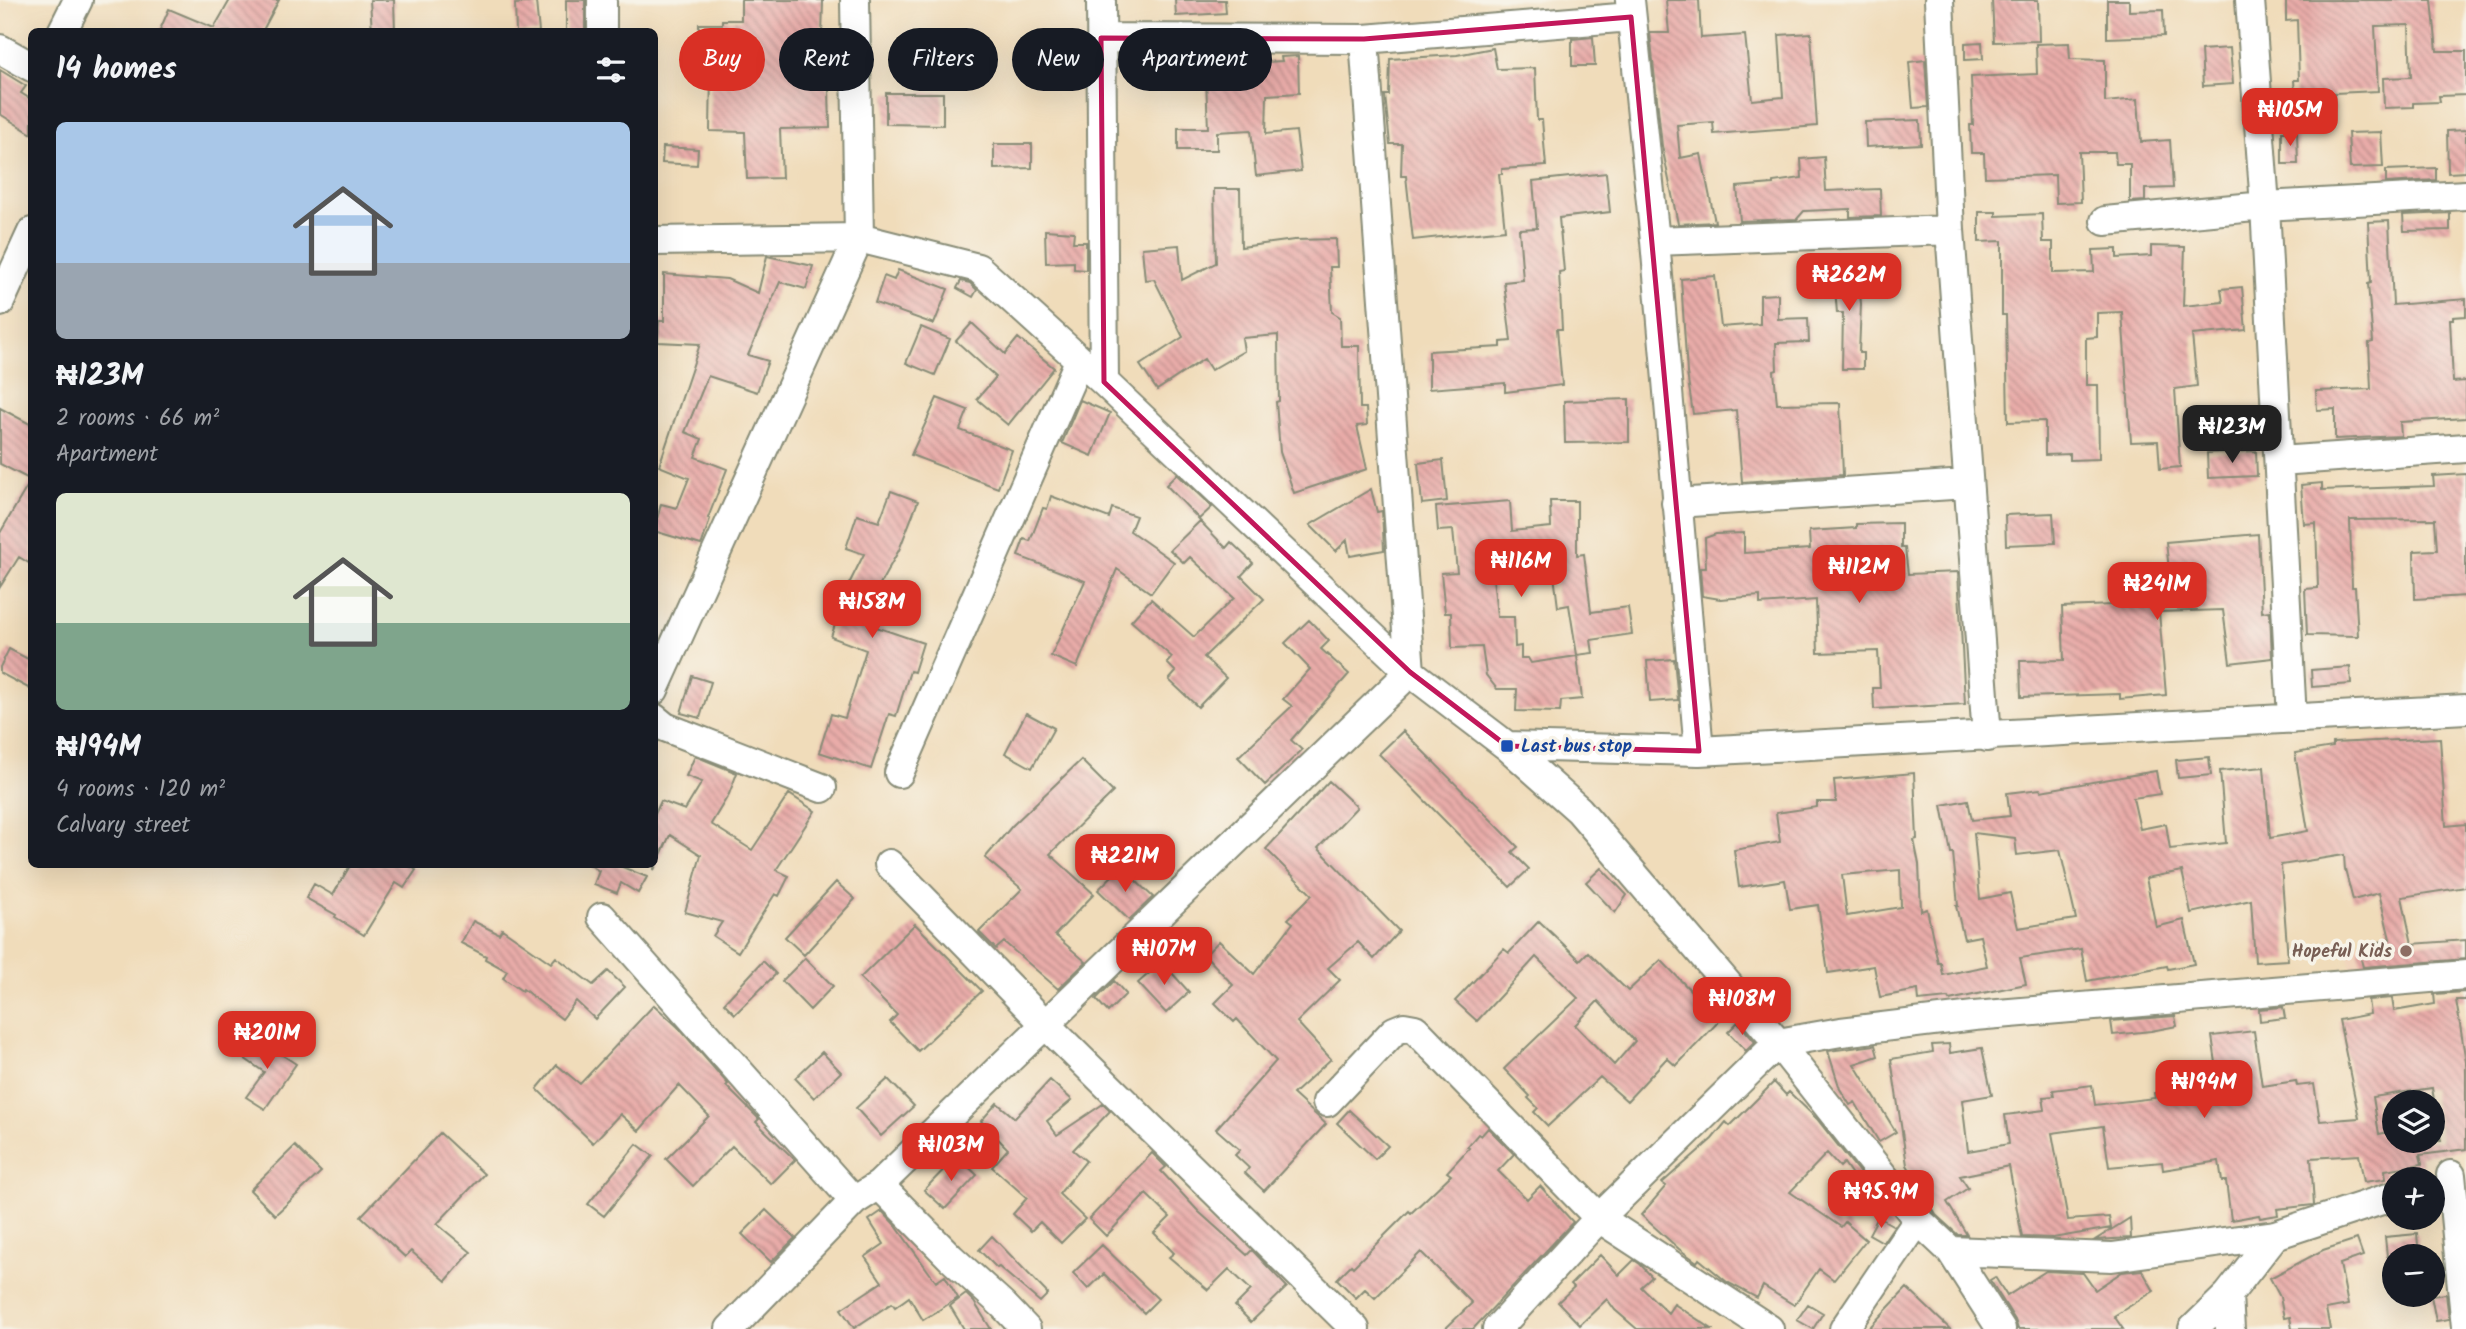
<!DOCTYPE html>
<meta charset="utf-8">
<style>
:root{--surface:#171b24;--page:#242831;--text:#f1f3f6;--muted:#9ea1a6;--accent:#d93025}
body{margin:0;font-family:Kalam,sans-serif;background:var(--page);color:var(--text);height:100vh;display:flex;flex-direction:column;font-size:26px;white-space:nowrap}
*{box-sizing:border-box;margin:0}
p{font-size:23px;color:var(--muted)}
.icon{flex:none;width:38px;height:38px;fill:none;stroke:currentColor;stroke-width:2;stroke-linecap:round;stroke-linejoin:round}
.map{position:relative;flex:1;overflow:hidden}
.details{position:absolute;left:28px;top:28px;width:630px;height:840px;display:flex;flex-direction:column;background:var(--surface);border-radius:10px;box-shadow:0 7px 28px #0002}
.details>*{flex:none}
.top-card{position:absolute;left:679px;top:28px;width:665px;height:63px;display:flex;gap:14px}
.buttons{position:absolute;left:2382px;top:1090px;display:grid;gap:14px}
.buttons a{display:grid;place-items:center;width:63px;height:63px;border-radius:50%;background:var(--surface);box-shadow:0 7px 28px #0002;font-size:35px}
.price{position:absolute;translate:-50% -60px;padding:0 16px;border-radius:14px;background:var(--accent);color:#fff;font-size:23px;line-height:46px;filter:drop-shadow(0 2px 4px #0008)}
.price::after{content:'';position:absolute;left:50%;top:42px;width:21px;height:16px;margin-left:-10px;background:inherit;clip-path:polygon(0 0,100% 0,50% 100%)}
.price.on{background:#222;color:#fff}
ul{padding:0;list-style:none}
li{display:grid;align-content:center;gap:14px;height:371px;padding:0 28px}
li span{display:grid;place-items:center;height:217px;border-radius:10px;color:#555}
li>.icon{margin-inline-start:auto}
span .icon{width:126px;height:126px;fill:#fffc;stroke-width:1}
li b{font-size:30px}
h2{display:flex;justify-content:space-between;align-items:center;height:84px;padding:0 28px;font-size:30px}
.tag{padding:0 24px;border-radius:32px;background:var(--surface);box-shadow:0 7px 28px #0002;font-size:24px;line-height:63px}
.tag.on{background:var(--accent);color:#fff}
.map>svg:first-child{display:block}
.built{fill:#f1d5bd}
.building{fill:url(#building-back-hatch);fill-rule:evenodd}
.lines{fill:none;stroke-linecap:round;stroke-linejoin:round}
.minor-casing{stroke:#888c77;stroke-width:32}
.minor{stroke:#fff;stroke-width:28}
.marked{fill:none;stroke:#c2185b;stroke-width:5;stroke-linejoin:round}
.transit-dot{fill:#1a4fb4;stroke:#f7f3e8;stroke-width:2.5}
.education-dot{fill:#8d6e63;stroke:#f7f3e8;stroke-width:2.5}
.labels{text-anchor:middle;stroke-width:7;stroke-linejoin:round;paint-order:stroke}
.transit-label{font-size:18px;font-weight:bold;fill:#164399;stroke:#f7f3e8;text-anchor:start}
.education-label{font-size:18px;font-weight:bold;fill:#785e54;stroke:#f7f3e8;text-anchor:end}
</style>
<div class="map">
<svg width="2466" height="1329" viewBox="0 0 2466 1329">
<defs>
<pattern id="building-back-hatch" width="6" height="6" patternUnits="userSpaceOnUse" patternTransform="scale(1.75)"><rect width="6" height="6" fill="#e9aca9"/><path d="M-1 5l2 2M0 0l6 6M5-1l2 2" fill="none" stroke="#bc8d8a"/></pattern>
</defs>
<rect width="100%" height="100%" fill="#f7f3e8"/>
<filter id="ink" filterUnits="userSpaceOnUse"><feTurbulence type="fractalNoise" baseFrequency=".0143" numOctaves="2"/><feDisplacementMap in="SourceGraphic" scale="14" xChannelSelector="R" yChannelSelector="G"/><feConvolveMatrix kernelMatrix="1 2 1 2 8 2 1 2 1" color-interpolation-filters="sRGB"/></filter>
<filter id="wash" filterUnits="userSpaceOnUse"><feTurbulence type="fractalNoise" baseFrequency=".00686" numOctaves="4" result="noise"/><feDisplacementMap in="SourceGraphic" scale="28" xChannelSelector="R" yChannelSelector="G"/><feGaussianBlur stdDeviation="1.57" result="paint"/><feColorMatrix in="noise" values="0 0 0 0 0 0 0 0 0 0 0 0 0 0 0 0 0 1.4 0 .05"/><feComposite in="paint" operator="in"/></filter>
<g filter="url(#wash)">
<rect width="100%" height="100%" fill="#f0dcba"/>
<path class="built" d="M2461,930l3,30 -113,12 -3,-29z"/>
<g id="blocks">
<path class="building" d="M230,0h49l-17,32h-103l10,-23 45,19z
M370,0h24l1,32h-23z
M566,0h19v31h-19z
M741,0h82l-1,38h5v51h2l1,39 -50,1 2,49 -35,1 -2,-47 -35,-1 1,-59h-13l1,-48h23v-4h19z
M1175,0h50l1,13 -50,3z
M1666,0h33l2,38 44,-3 7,65 31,-3 -4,-62 32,-2 6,93 -103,8 -1,-12 -36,3 3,33 21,-4 14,68 -37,2 -16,-78 -12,-113h19z
M1992,0h46l1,41 -45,1z
M2107,0h22v11l34,-1 1,26 -57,2z
M2286,0h146l5,51h29v44l-27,1 1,6 -27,1v4l-29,1 -1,-30 28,-1 -2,-52 -34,1 3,65 -44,2v17l-38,1 -2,-31h5l-2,-60 -11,1z
M536,2l3,30h-23l-1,-28z
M1593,37l2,29h-23v-27z
M1982,42l1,17 -18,1v-17z
M2069,43l1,16 35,1v42l33,-3 3,43 29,-2 3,48 -28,1v12l-15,1v-38h-14l-1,-12h-36l2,50 -25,1 -1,-28 -70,2 -1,-24h-13l-1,-28h3l-2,-48 66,-3 -1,-30z
M1493,48l4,21 38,-1 2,52h5l4,46 -44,3v5h-3l6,56 -92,10 -7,-64h-5l1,-32h-12l-5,-49h4l1,-36 67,-4z
M2230,48l3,36 -30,2 -2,-36z
M1298,56l1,37 -32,2 -1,39 30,-3 5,40 -45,5 -5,-46 -34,2v18h-39v-22h30l-2,-48 25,-1v-4h17v-12l34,-2 -1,-4z
M1925,60l3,47 -15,1 -4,-46z
M0,70l26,16 -5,7 11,7v34l-32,-20z
M886,93h57v32l-57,-1z
M2289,112h16v16h-16z
M1920,120l1,24 -55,3 -1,-25z
M2466,130v42l-18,1 -1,-42z
M2282,132h15l1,32h-16z
M2381,132l2,35 -33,1 -2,-35z
M994,144h38v24l-38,1z
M663,147l35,2 -1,16 -35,-2z
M1824,157l2,34 54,-2 1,27 -31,1v-8l-46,2 -7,8 -57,2 -3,-34 36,-3v-2l29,-4 -1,-19z
M2436,168v12l-50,3v-13z
M1606,173l4,39 -51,6 5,53 -5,1 3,57h-5l5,56 -57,7v-9l-76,6v-38l72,-4v-5l10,-1 -7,-59 19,-2 -4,-51 18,-1 -4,-47z
M1214,189h26l1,58 53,-7 42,-1 1,28h-7l2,45 8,5 1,29h18l1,62h6l1,17 -10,1 10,43 -73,24 -14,-41 -4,-50 3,-1 -1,-66 -36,3 2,13 -33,19 -7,-11 -47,31 -17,-25 43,-28 -29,-58 -9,1 -3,-32 37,-3 3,35 34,-17z
M1979,212h17v4l46,-2 1,28h10v31l41,-1 -1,-22 24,-1v9l34,-2v-10l34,1 -2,59 40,-4 -2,-13 21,-2 4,43 -54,5 5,51 -22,3 5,78 -20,2 -2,-28 -27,1 -9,-130 -25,1v24l-11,1v47h12l1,74 -29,1v-6l-25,1v-34l-37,1 -2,-107h-4v-74l-23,1z
M2450,213v17l-46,1 -1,-16z
M2389,221l4,84 73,-6v17l-13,1v2h-3l3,63 13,-1v37l-66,4 1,14 -66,3v-30l-18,1 -1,-19 55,-2 -2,-46 4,-1 -5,-58 3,-1 -3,-61z
M1045,230l29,2 -1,10h13v28l-12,-1v-7l-28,1z
M767,256l46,10 -7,23 -26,-7 -32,73 20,6 -11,31 -49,-16 -23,56 17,7 -7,18 32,12 -19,49 2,1 -8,24 -1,2 -47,-14 7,-27 16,4 12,-30 -30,-12 41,-122 -42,-2 1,-21h5v-47l63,5 31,14z
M1857,262l4,42 -2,49h4v16h-21l1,-56h-6l-4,-49z
M898,270l50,19 -14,35 -59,-21 9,-27 10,4z
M1715,276l6,51 39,-3v-29l18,-1v25l30,-1 1,24 -33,1 1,27 -3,1 3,33 63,-1 3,72 -101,7 -6,-72 -43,4 -6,-41 -6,-94z
M961,281l9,2 7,7 -4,7 -16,-9z
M972,323l33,31 13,-16 36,30 -46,57 -31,-26 19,-22 -40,-36z
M921,327l29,12 -15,36 -29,-12z
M937,398l31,12 -8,20 52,20 -14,38 -87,-33z
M1629,399v43l-64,1 -1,-42z
M1080,400l30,13 -18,43 -30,-13z
M0,408l32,17v140l-13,-8 -19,30v-54l31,-53 -31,-16z
M2256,451l1,25 -49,2 -1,-25z
M1443,460l4,41 -25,3 -4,-41z
M1177,474l35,33 -13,12 -33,-34z
M2466,474v122l-51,3 -1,-48 23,-1 -2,-31 -85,1 2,67h3l3,49 -51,-1 -2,-46 13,-1 -2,-65 -12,1 -3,-39 21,-2v7l112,-4 -1,-10z
M1371,489l6,23 5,-1 2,39 -34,6 -3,-16 -11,11 -26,-26z
M891,491l27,10 -19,49 -33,59 9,3 -5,13 53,18 -9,29 -4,-1 -14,45 -7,-2 -18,55 -52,-17 12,-38 14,4 21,-68 -35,-13 16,-49 17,-34 -18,-6 11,-33 22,7z
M1051,496l58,22 3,-10 24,8 -6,15 44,31 -23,31 -34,-24 -40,98 -26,-11 34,-75 -67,-25 6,-17 6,2 13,-33 4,1z
M1510,501l2,30 39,-4 -1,-26h27v54l7,-1 7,58 37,-5 4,27 -41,6 2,13 -16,2 -8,-50 -11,2 -7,-56 -60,5 6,61h17l1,30 6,-1v12h7l3,5 46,-7 5,43 -21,2 -1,11 -44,-1 1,-22h-20l-11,-14 -4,-28 -30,1 -1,-35h-6l-4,-40 16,-1 -4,-42 -15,1 -2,-24z
M2053,513l2,30 -49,2 -1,-30z
M1200,521l26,27 5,-6 22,21 -12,13 23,23 -60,58 22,21 -28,29 -29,-27 7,-8 -9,-9 5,-6 -41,-36 20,-22 43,38 40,-39 -44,-41 -6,6 -14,-13z
M1901,523v25h4l3,26 50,-2 7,132 -91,5 -1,-21h7l-2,-37 -60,2 -2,-53 -56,4v-8l-40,3 -18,-3 -2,-28h6l-1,-30 11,-4 28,-1v20l66,-4 -1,-18 47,-3v-4z
M2258,534l4,78 8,-1 2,47 -42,5 -7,-53 -64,2 7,83 -46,4v-5l-99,3 -1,-36 44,-1 -2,-53 51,-2 -1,-33 57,-2 -3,-28z
M1309,620l20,21 -8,8 28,25 -58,66 11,10 -37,35 -27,-28 54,-51 -9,-7 27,-30 -25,-26z
M9,649l23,12v29l-32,-17v-6z
M1674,659l4,41 -28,2 -3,-41z
M2350,667l1,17 -39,3 -1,-17z
M692,676l19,6 -11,36 -19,-5z
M1026,713l28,15 -22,40 -27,-15z
M1403,731l115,116 -6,5 17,17 -19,18 -131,-133z
M2440,738l6,88 20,-2v63l-64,10 10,47 54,-4v19l-103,8 -5,-19 32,-9 -11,-46 -26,7 -8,-30 -1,-15 -63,10 7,95 -33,2 -4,-62 -60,13 -9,-42 -36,7 10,49 28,-7 10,44 -26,5 -1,-3 -80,15 -6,-32 -61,9 6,26 -77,16 -1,-2 -29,3 -1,-11 -38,7 -6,-31 -46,7 -10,-68 -28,4 -5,-29 -46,7 -5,-37 46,-8 -4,-29 41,-6v-5h19l-2,-22 80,-7 3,66 -3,1 5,24 2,47 6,-2 11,54h3l2,12 44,-9 -7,-30 -16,3 -8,-33h2l-5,-53h-2l-9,-48 26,-5 4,20 38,-4 -3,-23 33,-4 1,2 115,-20 4,23 -27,4 7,31 26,-5 4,25 56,-6 -6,-72 44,-4 6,71 38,-7 -13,-78 38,-6v-4zM1974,833l41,5 2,17 43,-5 16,69 -58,9 -8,-35 -30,6zM1900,870l1,37 -54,9 -5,-41z
M695,756l42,17 -8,21 -18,30 41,26 37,-56 26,17 -39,59 13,6 -10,20 -4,-2 -37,58 -25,-16 9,-14 -37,-10 16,-57 -31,-20 -16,35v-54l7,-15 24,9 17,-28 -16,-6z
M2209,757l2,18 -33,3 -2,-18z
M1081,760l32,32 -63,62 44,40 -39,41 31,27 -28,27 -54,-47 -8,7 -17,-17 43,-43 -37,-31 27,-32z
M1329,781l28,26 -39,41 81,83 -25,28 -16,-17 -30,26 12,12 -43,42 34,37 -38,35 33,30 -62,67 -19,-18 4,-5 -14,-13 5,-5 -24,-21 60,-68 -39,-42 -3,3 -19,-19 18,-18 -28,-30 14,-14 35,33 39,-51 -5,-4 24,-24 -46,-46z
M351,864h56l9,6 -12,18 -8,-5 -32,52 -29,-18 1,-2 -30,-17 8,-14 19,11z
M588,864h27l32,13 -9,16 -17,-10 -4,10 -23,-9 5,-13z
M1121,867l32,30 -24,23 -31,-30z
M1601,868l26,27 -12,18 -29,-31z
M836,882l19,17 -51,56 -19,-18z
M473,921l26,13 3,-5 49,34 5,-6 37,28 15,-14 17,16 -30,32 -19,-18 -14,18 -39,-30 -1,2 -19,-13 4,-7 -22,-12 1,-3 -25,-13z
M1539,921l41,39 8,-8 40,39 33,-31 33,34 2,-2 26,26 -46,48 -9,-8 -40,43 -27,-24 -52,49 -14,-14 4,-4 -10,-10 2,-2 -26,-27 74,-71 -42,-41 -59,64 -22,-20 49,-52 5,4zM1598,1001l37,40 -21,24 -39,-40z
M915,924l67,67 -64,60 -28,-29 7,-7 -37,-37z
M805,958l28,28 -23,24 -28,-29z
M763,961l13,13 -41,40 -11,-11z
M1162,962l27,30 -23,21 -28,-30z
M1114,981l12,13 -18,18 -12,-13z
M2466,992v8h-10l10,62v87l-46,6 2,9 -37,6 1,9 -22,3 -5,-27 -48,3 3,47h-1l-36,4 1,6 -18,3 -1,-3 -28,5 -5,-39h-4l-3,-20 -56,9 -1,-8 -53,5 -6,-41 -51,7 16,87 41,-3 2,11 -58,10 -31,-1 -13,-71 -49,10 8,12 -21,14 20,33h-9l-22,-20 -29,-50 -16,-106 42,-7 -1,-7 17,-1 1,9 32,-5 10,47 -30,5 6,51 41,-7 -4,-29 40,-5 -2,-13 11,-1 -1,-6 39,-5 3,20 60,-7 -1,-5 65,-10 -7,-47 42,-5 8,55 34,-5 1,5 17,-2 6,37 39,-3 -20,-98 31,-6 -2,-14 24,-2 2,13 41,-7 -1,-10zM2432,1088l9,53h-47v-10l-15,3 -6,-37z
M654,1005l24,22 50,57 -2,2 33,33 -3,3 39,38 -24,24 -39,-38 -39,40 -27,-27 43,-43 -30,-31 -40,46 -19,-17 -27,29 -56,-54 20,-24 23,19z
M2283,1007l2,11 -25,3 -1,-12z
M2175,1016l2,10 -26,5 -38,4 -2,-14z
M1738,1022l17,20 -9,9 -18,-19z
M255,1037l41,27 -31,45 -19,-12 18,-25 -23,-16z
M1875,1045l3,11 -24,8 42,68 -17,10 -24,-40 -5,3 -10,-16 -12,-38z
M822,1052l19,20 -27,26 -19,-20z
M888,1079l26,27 -33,30 -25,-28z
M1050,1080l22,20 -25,21 10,14 46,-31 7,7 -37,39 13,11 -27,33 26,25 -24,24 -21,-21 -9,9 -18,-17 14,-16 -35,-31 16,-18 -27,-28 16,-18 18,15z
M1774,1082l12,13 3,-3 28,27 71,90 -9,5 -35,-51 -4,4 -13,-14 -37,39 51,35 4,-5 21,18 -32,40 -15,-11 -25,36 -31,-19 -6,12 -30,-16 -28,-23 -2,3 -18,-13 -38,-34 25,-29 -4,-3 50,-44 14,-17 4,4z
M1349,1110l39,36 -13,13 -38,-36z
M1488,1128l26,26 -16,17 29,28 13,-13 33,36 -100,107h-28l27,-26 -51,-51 -46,46 -10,-9 -9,9 -19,-19 14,-14 2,2 56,-56 2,2 40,-38 -4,-3 22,-24 -2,-1 11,-13 3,2z
M440,1133l44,41 -47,50 34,28 -25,29 -35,-30 -6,6 -44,-41z
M637,1144l16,12 -49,60 -16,-12z
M295,1146l26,26 -46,43 -25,-25z
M1152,1153l14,14 -5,4 38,41 48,43 5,-5 35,37 -36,35 -16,-16 16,-16 -22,-21 -21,21 -39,-33 5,-4 -20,-20 16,-16 -24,-23 -40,42 -17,-17z
M957,1156l20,19 -32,34 -21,-19z
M766,1210l29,28 -24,24 -29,-28z
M882,1211l14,15 40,56 9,-6 13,22 -35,22 -14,-23 -14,10 -3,-4 -38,25 -13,-19 41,-27 -17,-25 19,-13 -15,-24z
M1878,1217l16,9 -11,16 -14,-8z
M2130,1218l1,20 -36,2z
M2417,1234l2,22h-32l-2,-19z
M992,1236l56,58 -8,8 -41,-35 -2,1 -18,-18z
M2357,1239l6,17 -23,8 8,41 -22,4 4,20h-38l-2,-12 -6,1 -4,-21 -10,-19 53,-28z
M1102,1245l56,54 -14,14 -40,-39 -16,15 -15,-16z
M1600,1255l19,20 15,-15 6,4 12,13 -11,10 27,26 6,-9 38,25h-75l-22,-19 -8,-11 -27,26 -22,-23 16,-15 -3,-3z
M2142,1270l12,21 -40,25 9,13h-105l-3,-9 -25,-40 5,-3 12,19 39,-25 37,2 12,17 27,-18z
M1907,1288l43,41h-82z
M966,1294l8,8 17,27h-27l-14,-23z
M2446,1294l3,25 -13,2 -5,-25z
M1808,1304l15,9 -10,16 -16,-9z"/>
</g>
</g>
<g filter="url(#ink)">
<use href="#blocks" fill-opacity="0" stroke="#888c77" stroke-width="2"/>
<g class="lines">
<g class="minor-casing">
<path id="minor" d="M602,0v32
M1101,0l3,382
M1630,0l25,241 44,510
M1939,0l11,230 37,507
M2250,0l15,206 27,513
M62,32l16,-32
M1101,38l263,1 267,-22
M0,49l32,18
M2105,221l160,-15 201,-11
M654,241l205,-3 119,30 126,114 306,290 97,74 72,64 199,233 140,177 33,31 50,78
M1655,241l295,-11
M0,302l32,-70
M2279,461l187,-13
M1676,503l291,-19
M654,690l205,-452 -4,-238
M654,718l11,9 157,61
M1507,746l192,5 767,-42
M899,773l180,-412
M889,864l157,161 309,304
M602,917l252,284
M1327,1102l67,-71 10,-4 11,2 184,189 170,111
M2451,1175l15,152
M879,1185l72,73 52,47 23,24
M1951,1251l161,6 163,-22 119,-39
M2228,1295l2,34
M730,1329l124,-128 25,-16 531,-513 -46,-633
M1497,1329l102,-111 179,-175 63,-11 133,-16 492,-41
M1844,1329l74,-109
M2193,1329l35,-34 47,-60"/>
</g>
<use href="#minor" class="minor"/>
</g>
</g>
<path class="marked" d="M1631,17l68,734 -192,-5 -97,-74 -306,-290 -3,-344 263,1z"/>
<rect class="transit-dot" x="1500" y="739" width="14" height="14" rx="3.5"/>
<circle class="education-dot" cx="2406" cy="951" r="7"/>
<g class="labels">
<g class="transit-label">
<text x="1521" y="752">Last bus stop</text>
</g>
<g class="education-label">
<text x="2392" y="957">Hopeful Kids</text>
</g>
</g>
</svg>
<div class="buttons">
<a><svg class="icon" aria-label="layers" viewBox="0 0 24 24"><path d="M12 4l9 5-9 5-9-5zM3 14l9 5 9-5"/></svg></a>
<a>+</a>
<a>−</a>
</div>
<b class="price" style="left:2290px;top:148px">₦105M</b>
<b class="price" style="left:1849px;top:313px">₦262M</b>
<b class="price on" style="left:2232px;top:465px">₦123M</b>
<b class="price" style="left:1521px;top:599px">₦116M</b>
<b class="price" style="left:1859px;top:605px">₦112M</b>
<b class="price" style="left:2157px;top:622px">₦241M</b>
<b class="price" style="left:872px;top:640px">₦158M</b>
<b class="price" style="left:1125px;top:894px">₦221M</b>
<b class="price" style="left:1164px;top:987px">₦107M</b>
<b class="price" style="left:1742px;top:1037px">₦108M</b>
<b class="price" style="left:267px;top:1071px">₦201M</b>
<b class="price" style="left:2204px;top:1120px">₦194M</b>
<b class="price" style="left:951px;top:1183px">₦103M</b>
<b class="price" style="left:1881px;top:1230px">₦95.9M</b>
<div class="top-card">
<a class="tag on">Buy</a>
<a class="tag">Rent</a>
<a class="tag">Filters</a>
<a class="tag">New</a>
<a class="tag">Apartment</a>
</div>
<section class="details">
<h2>14 homes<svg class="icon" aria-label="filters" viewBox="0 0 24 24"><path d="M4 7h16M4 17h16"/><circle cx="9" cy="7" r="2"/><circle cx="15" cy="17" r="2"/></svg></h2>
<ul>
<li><span style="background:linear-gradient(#a9c7e8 65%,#9aa5b1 0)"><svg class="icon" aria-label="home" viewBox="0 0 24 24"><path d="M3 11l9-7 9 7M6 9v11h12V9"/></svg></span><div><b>₦123M</b><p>2 rooms · 66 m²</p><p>Apartment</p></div></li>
<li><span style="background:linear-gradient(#dfe7d0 60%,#7fa58c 0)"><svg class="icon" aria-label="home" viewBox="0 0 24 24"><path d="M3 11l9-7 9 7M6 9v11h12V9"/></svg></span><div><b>₦194M</b><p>4 rooms · 120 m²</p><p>Calvary street</p></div></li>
</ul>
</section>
</div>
